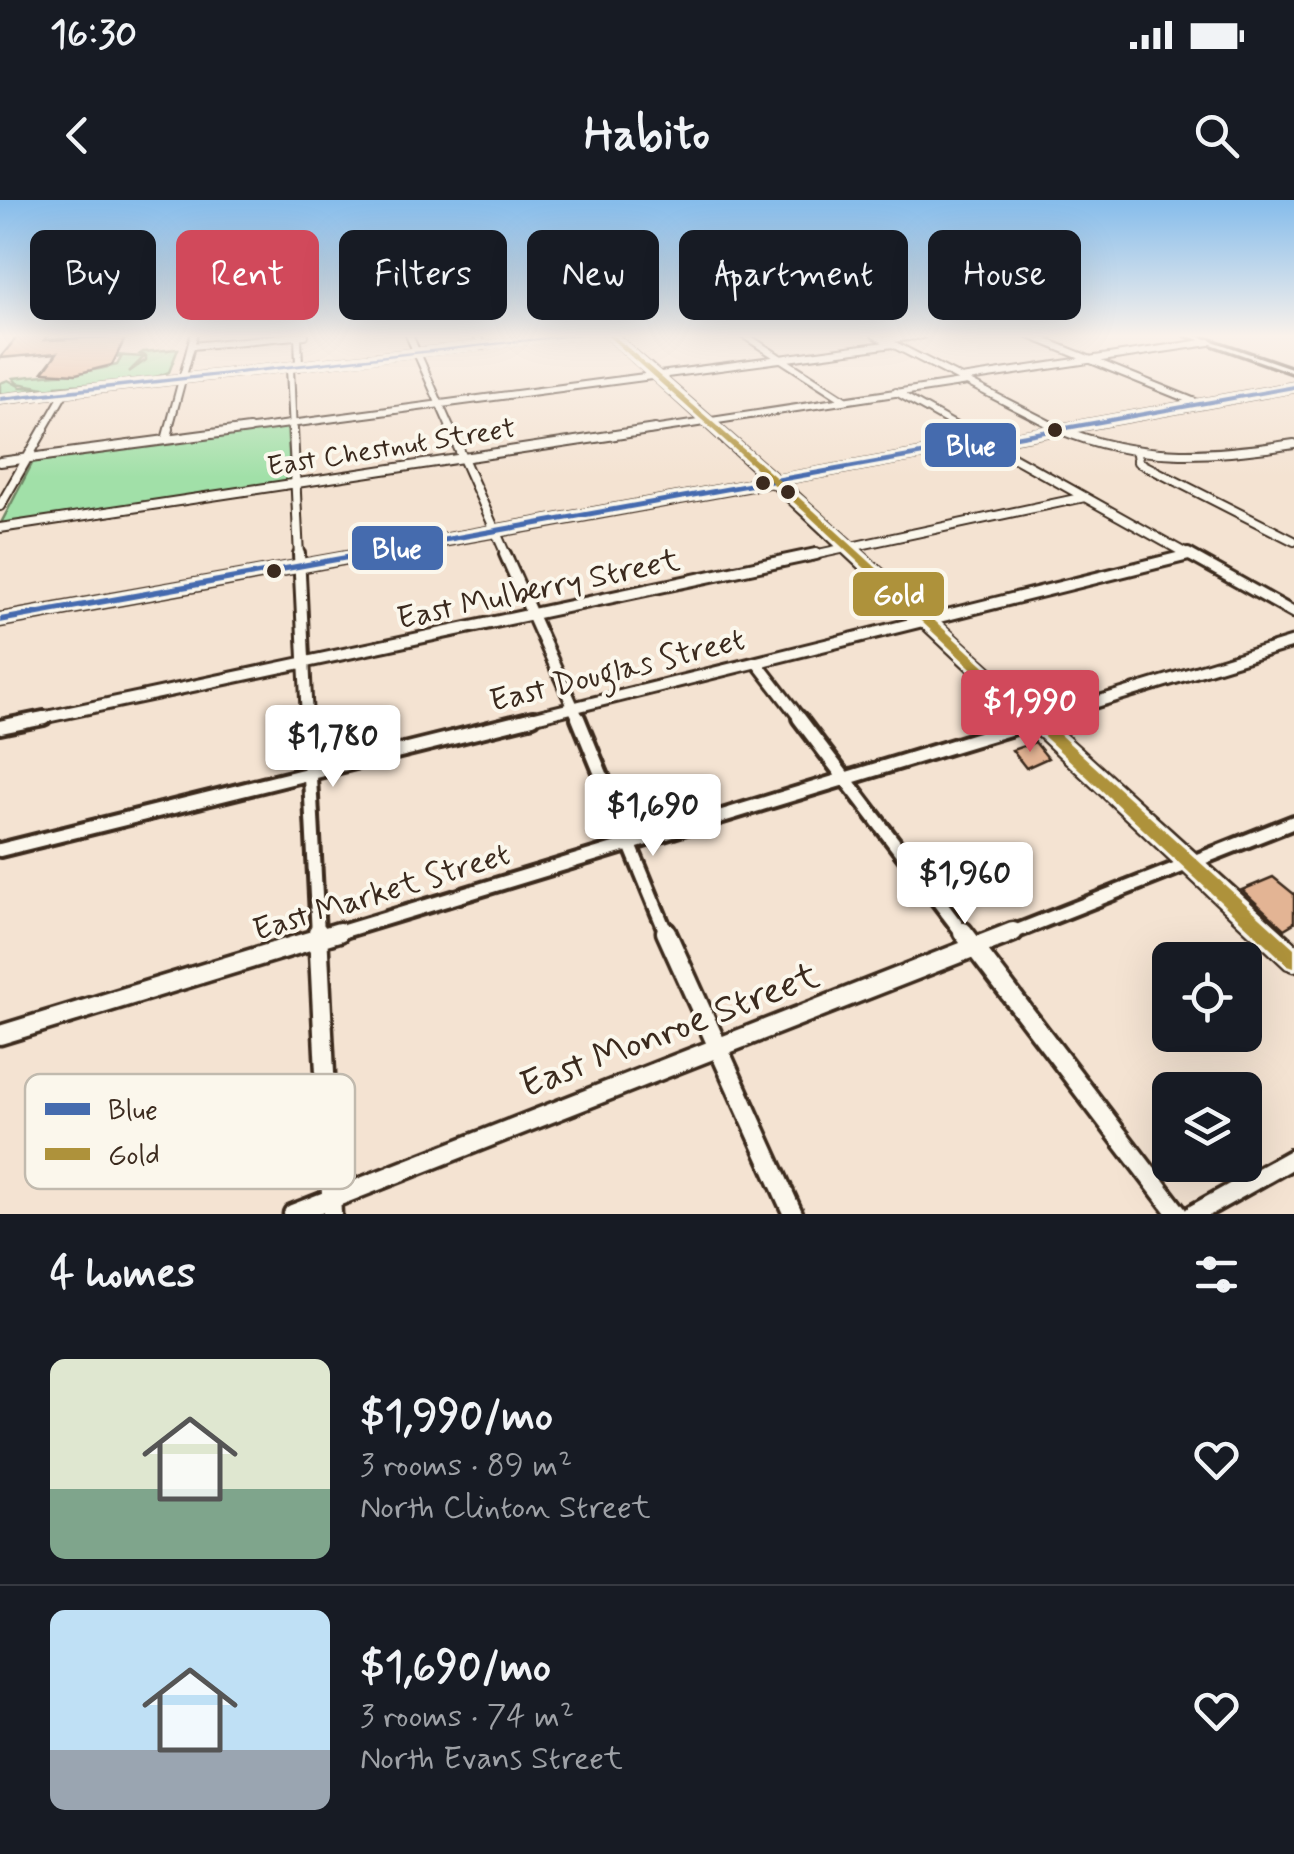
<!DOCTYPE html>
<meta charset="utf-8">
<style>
:root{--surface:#171b24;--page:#242831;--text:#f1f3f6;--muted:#9ea1a6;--line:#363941;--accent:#d1495b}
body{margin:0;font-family:Mynerve,sans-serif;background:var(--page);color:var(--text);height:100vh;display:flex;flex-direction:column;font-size:38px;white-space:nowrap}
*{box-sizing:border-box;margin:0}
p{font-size:32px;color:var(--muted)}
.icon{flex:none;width:55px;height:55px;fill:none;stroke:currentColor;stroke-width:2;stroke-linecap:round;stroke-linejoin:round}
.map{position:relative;height:1014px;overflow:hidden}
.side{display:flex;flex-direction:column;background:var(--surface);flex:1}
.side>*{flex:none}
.banner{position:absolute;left:30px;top:30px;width:1235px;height:90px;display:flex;gap:20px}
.tools{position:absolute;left:1152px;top:742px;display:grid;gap:20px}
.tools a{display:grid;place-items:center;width:110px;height:110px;border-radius:15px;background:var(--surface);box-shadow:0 10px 40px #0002;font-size:50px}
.price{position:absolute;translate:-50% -85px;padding:0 22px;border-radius:10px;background:#fff;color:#222;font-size:32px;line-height:65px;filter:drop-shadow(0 2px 5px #0008)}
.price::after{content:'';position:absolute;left:50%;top:60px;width:30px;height:22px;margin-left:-15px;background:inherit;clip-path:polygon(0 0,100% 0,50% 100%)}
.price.active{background:var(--accent);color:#fff}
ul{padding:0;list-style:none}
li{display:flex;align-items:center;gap:30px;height:250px;padding:0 50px}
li+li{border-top:2px solid var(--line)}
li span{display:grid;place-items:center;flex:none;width:280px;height:200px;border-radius:15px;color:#555}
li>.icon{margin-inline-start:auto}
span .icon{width:120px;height:120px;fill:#fffc;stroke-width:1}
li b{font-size:42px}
h2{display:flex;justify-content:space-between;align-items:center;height:120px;padding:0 50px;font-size:42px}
.tag{padding:0 35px;border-radius:15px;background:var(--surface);box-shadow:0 10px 40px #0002;font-size:35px;line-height:90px}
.tag.active{background:var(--accent);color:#fff}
.status{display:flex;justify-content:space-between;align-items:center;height:70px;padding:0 50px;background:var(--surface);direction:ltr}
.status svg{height:28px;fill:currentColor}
header{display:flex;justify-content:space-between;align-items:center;height:130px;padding:0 50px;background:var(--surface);font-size:45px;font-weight:800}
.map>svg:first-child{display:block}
.green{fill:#a1e0a8;stroke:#6e8563;stroke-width:2.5}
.building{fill:#e3b494;stroke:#3b2a1e;stroke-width:2.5}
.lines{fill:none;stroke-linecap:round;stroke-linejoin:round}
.minor-far4-casing{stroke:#3b2a1e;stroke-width:10}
.minor-far3-casing{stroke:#3b2a1e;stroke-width:12}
.minor-far2-casing{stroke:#3b2a1e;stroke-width:16}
.minor-far1-casing{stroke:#3b2a1e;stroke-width:20}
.minor-casing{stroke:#3b2a1e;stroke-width:25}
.tertiary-casing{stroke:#3b2a1e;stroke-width:7}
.primary-casing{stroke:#3b2a1e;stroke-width:7}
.minor-far4{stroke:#fbf7ec;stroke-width:6}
.minor-far3{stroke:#fbf7ec;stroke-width:8}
.minor-far2{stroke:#fbf7ec;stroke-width:10}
.minor-far1{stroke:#fbf7ec;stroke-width:12}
.minor{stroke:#fbf7ec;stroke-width:18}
.tertiary{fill:#fbf7ec;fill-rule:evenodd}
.primary{fill:#fbf7ec;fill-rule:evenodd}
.bus-1-casing{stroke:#fbf7ec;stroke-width:8}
.bus-2-casing{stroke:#fbf7ec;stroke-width:8}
.bus-1{fill:#456bae;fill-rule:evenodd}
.bus-2{fill:#ae923b;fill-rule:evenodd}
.bus-dot{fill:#3b2a1e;stroke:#fbf7ec;stroke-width:4}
.labels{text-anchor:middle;stroke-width:8;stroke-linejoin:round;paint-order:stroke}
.far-street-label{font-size:28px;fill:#3b2a1e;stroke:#fbf7ec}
.street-label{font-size:32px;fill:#3b2a1e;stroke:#fbf7ec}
.near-street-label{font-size:38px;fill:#3b2a1e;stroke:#fbf7ec}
.key{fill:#fbf7ec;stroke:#c1baae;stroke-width:2.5}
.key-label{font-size:28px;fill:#3b2a1e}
.line-badge{stroke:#fbf7ec;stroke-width:4}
.badge-label{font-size:28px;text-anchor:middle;font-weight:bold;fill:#fff}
</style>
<div class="status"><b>16:30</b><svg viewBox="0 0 49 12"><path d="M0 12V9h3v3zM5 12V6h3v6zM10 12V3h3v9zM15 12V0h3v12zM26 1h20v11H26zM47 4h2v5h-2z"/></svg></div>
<header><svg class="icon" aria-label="back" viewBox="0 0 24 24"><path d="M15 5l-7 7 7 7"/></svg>Habito<svg class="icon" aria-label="search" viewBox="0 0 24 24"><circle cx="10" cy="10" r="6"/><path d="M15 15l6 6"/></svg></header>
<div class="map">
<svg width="1294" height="1014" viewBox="0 0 1294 1014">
<rect width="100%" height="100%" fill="#f4e3d2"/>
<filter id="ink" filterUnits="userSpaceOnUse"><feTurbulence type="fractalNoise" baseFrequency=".01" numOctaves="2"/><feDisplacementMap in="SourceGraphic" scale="20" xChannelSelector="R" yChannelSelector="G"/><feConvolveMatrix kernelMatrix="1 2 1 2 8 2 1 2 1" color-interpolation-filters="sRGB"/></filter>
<g filter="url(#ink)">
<path class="green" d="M178,149l-9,23 -20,8 -93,6 1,4 -57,6v-13l8,-3 13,7 23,1 -27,-5 -4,-5c37,-5 67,-3 104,-13l4,-7 -8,-3 31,2 -15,15 17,-12v-4l-6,-2 3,-2z
M287,226l4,53 -4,2 -287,44 34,-65z"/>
<path class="building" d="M48,135l-4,5 82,-4 -14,29 -36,9 -33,-2 14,-19 -57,5 17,-21z
M1035,542l13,16 -22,10 -14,-18z
M1273,677l21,17v29l-10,6 -42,-39z"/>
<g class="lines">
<g class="minor-far4-casing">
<path id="minor-far4" d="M298,135l1,32
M409,135l43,97
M476,135l7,11
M744,135l101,65
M875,135l190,97
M1029,135l171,69
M885,140l38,-5
M191,146l114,-11
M290,168l3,64
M961,179l248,-37
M896,192l71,40
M42,232l23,-40
M168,232l26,-97
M230,232l663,-88
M639,232l328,-50"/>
</g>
<g class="minor-far3-casing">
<path id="minor-far3" d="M293,229l6,128
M450,229l57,128
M963,229l229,128
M1059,229c79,33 152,28 235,15
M166,240l3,-11
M1137,254l1,8 156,79
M0,262l249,-33
M0,306l44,-77
M0,328l655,-99
M804,357l281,-60
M1183,357l6,-2"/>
</g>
<g class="minor-far2-casing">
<path id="minor-far2" d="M299,354l8,166
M505,354l74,166
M1188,354l106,59
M757,463l44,57
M32,520l784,-166
M523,520l666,-165
M1037,520l257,-78"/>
</g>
<g class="minor-far1-casing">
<path id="minor-far1" d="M307,518l11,217
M578,518l89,217
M799,518l165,217
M0,527l44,-9
M0,650l533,-132
M331,735l714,-217
M1007,735l287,-113"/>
</g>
<g class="minor-casing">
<path id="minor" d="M318,732l14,282
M666,732l127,282
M963,732l215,282
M0,835l339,-103
M293,1014l720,-282
M1194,1014l100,-56"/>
</g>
<g class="tertiary-casing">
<path id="tertiary" d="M1186,135h9l99,34v4z"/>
</g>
<g class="primary-casing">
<path id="primary" d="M560,135h24l-584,67v-6z
M606,135h9l162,142 517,-93v6l-510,92 510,461v27l-8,-3 -514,-482 -772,140v-10l765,-136z"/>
</g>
<use href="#minor-far4" class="minor-far4"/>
<use href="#minor-far3" class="minor-far3"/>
<use href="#minor-far2" class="minor-far2"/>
<use href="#minor-far1" class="minor-far1"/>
<use href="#minor" class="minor"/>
<use href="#tertiary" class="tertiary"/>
<use href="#primary" class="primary"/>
<g class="bus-1-casing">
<path id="bus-1" d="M566,135h17l-583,66v-4z
M1294,185v4l-1294,234v-6z"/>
</g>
<g class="bus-2-casing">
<path id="bus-2" d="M607,135h6l200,175 481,438v19l-6,-2 -481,-451z"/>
</g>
<use href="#bus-1" class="bus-1"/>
<use href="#bus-2" class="bus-2"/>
</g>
</g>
<linearGradient id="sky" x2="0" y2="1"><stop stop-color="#85bceb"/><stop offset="0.49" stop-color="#faf2eb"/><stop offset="1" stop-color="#faf2eb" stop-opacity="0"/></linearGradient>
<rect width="1294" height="277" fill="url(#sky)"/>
<g class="bus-dot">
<circle cx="1055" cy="230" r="9"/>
<circle cx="763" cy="283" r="9"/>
<circle cx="788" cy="292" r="9"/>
<circle cx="274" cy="371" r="9"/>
</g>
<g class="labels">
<g class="far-street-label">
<text transform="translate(391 246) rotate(-9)" y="10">East Chestnut Street</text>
</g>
<g class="street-label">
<text transform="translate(538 388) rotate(-12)" y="11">East Mulberry Street</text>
<text transform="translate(617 469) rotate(-14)" y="11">East Douglas Street</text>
<text transform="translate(381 691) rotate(-17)" y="11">East Market Street</text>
</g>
<g class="near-street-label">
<text transform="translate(669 829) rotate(-21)" y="13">East Monroe Street</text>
</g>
</g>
<rect x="25" y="874" width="330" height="115" rx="15" class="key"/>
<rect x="45" y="903" width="45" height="12" fill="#456bae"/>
<rect x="45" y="948" width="45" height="12" fill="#ae923b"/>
<g class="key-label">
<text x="108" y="919">Blue</text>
<text x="108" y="964">Gold</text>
</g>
<g class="line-badge">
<rect x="923" y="221" width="95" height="48" rx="10" fill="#456bae"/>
<rect x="350" y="324" width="95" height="48" rx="10" fill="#456bae"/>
<rect x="851" y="370" width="95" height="48" rx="10" fill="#ae923b"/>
</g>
<g class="badge-label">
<text x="971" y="255">Blue</text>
<text x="397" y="358">Blue</text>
<text x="899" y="404">Gold</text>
</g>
</svg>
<div class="tools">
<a><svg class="icon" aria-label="locate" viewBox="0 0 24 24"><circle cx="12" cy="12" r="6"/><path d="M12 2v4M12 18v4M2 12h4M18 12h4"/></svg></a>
<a><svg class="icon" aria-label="layers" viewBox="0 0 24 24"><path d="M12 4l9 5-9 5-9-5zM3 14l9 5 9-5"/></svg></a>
</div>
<b class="price active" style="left:1030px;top:555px">$1,990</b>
<b class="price" style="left:333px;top:590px">$1,780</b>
<b class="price" style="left:653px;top:659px">$1,690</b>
<b class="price" style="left:965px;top:727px">$1,960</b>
<div class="banner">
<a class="tag">Buy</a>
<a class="tag active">Rent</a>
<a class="tag">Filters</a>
<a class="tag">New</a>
<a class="tag">Apartment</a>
<a class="tag">House</a>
</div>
</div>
<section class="side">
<h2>4 homes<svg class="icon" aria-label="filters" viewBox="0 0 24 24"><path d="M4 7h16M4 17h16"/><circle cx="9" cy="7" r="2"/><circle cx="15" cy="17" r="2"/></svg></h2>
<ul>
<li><span style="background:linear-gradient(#dfe7d0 65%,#7fa58c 0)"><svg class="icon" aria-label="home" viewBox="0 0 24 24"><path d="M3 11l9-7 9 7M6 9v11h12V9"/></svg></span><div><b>$1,990/mo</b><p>3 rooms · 89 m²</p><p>North Clinton Street</p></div><svg class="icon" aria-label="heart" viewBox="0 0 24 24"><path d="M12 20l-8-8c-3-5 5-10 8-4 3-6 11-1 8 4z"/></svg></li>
<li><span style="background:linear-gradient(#bfe0f5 70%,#9aa5b1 0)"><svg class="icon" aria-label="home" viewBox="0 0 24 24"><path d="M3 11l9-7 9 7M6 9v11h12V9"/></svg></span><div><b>$1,690/mo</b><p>3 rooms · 74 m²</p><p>North Evans Street</p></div><svg class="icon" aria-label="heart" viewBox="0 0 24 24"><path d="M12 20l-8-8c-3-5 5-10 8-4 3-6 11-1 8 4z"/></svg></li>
</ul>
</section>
